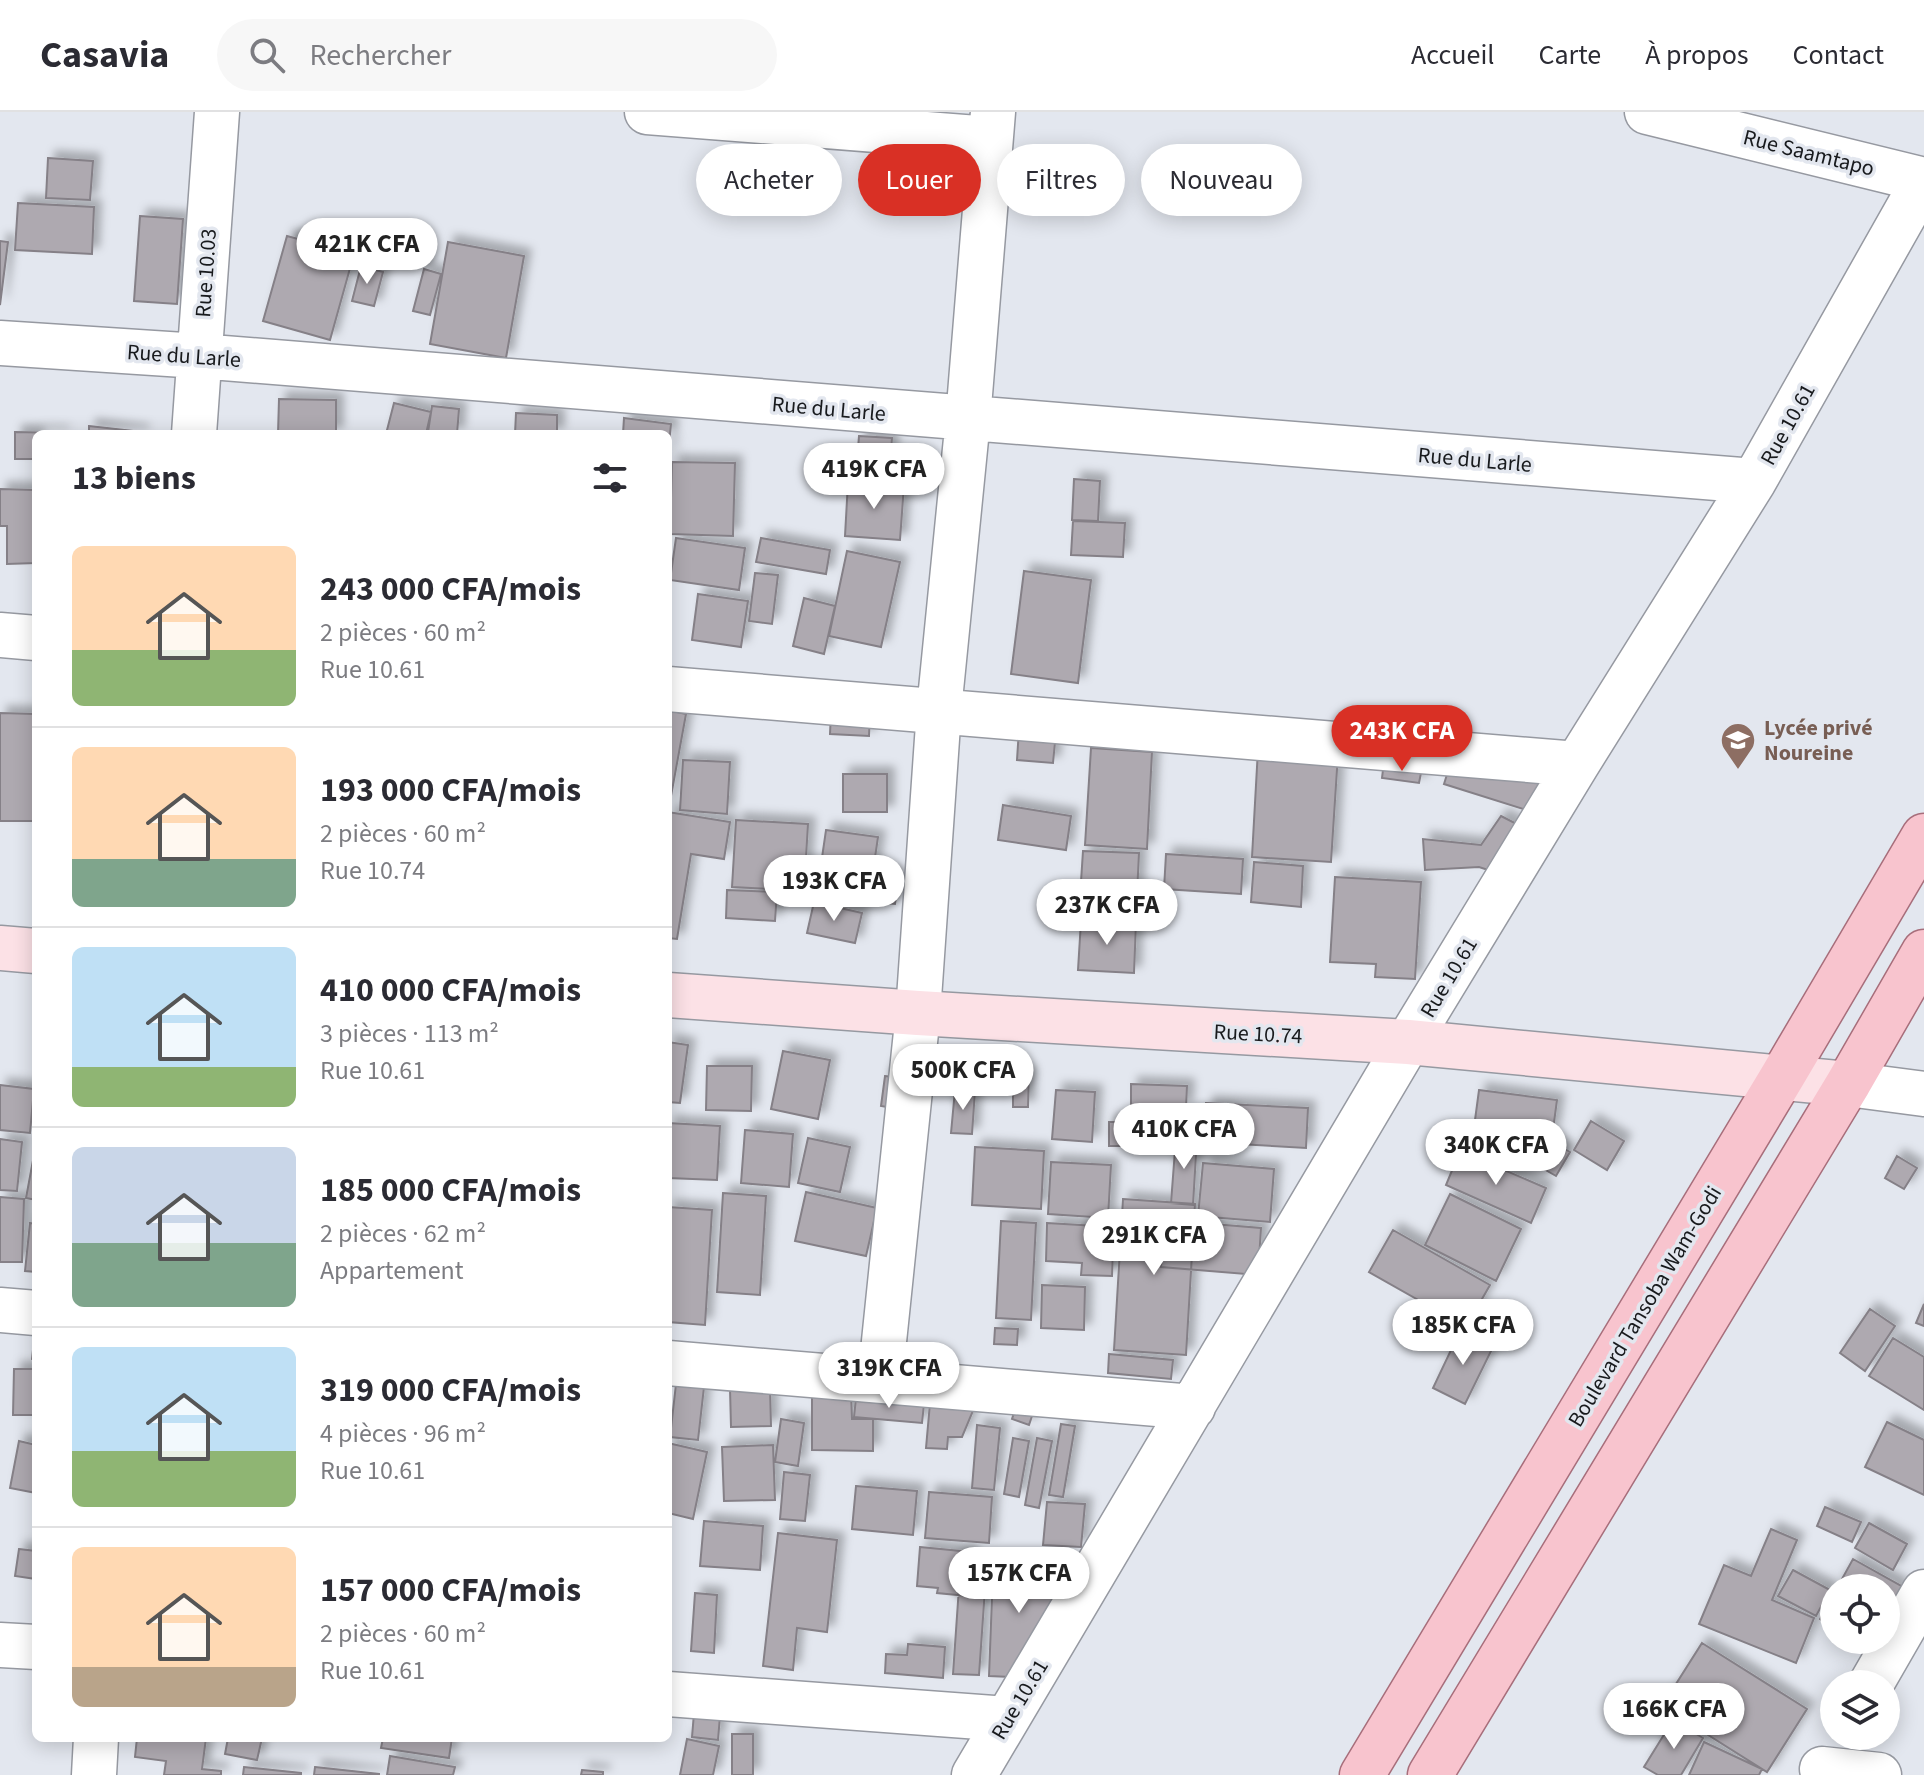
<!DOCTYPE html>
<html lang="fr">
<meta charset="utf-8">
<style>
:root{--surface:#fff;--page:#f7f7f7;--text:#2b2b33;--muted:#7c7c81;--line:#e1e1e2;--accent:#d93025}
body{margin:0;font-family:"Source Sans 3",sans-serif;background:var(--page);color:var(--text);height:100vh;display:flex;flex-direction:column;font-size:30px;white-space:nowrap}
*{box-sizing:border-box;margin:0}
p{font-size:26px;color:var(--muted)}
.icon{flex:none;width:44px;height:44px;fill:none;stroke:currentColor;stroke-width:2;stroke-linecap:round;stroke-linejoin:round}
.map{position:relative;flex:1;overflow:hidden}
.side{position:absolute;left:32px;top:318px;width:640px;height:1312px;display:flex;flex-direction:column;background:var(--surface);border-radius:12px;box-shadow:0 4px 20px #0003}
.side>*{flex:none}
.guide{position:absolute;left:696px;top:32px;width:760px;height:72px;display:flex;gap:16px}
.buttons{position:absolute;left:1820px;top:1462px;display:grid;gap:16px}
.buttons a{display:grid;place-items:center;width:80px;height:80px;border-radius:50%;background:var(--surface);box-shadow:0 4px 20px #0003;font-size:40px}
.price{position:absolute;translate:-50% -68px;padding:0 18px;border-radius:28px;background:#fff;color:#222;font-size:26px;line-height:52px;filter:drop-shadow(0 2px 4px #0008)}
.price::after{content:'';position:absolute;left:50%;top:48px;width:24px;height:18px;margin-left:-12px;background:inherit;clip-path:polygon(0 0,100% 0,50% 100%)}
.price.active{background:var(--accent);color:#fff}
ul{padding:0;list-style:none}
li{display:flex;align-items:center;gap:24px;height:200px;padding:0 40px}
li+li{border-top:2px solid var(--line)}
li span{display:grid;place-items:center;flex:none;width:224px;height:160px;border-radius:12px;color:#555}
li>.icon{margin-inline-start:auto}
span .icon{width:96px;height:96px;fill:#fffc;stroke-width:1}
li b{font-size:34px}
h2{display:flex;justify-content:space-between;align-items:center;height:96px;padding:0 40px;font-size:34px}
.pill{padding:0 28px;border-radius:36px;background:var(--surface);box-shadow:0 4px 20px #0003;font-size:28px;line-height:72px}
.pill.active{background:var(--accent);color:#fff}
header{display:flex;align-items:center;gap:48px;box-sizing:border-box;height:112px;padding:0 40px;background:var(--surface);border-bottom:2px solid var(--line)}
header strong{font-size:38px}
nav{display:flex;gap:44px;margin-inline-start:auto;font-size:28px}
.search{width:560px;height:72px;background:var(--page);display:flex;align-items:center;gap:20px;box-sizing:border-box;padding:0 28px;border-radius:44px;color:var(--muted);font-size:30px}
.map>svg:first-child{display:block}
.building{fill:#aea9b0;stroke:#858087;stroke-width:2;filter:url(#shadow)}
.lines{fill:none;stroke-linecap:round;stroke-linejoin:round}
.street-casing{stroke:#9699a1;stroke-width:47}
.secondary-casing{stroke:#9699a1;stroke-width:47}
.primary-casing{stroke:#a76e7b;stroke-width:47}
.street{stroke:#fff;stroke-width:44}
.secondary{stroke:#fce1e6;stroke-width:44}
.primary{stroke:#f8c4ce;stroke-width:44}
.labels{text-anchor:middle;stroke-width:7;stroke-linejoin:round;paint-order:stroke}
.street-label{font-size:22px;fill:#181a1d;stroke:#e3e7ef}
.education-label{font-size:22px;font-weight:bold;fill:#785e54;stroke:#e3e7ef;text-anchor:start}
</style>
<header>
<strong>Casavia</strong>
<div class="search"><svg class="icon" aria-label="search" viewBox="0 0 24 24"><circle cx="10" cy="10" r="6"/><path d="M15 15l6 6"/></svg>Rechercher</div>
<nav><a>Accueil</a><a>Carte</a><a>À propos</a><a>Contact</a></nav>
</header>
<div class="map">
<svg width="1924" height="1663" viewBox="0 0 1924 1663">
<defs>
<filter id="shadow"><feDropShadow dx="7" dy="-7" stdDeviation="4" flood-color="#0004"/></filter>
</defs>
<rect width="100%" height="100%" fill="#e3e7ef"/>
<path class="building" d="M48,46l45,3 -3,39 -44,-2z
M18,91l76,4 -2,47 -77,-4z
M140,104l43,3 -6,85 -43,-3z
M287,124l67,18 -24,86 -67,-19z
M0,129l8,1 -8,63z
M448,130l76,14 -18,102 -76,-14z
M361,154l22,6 -9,34 -22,-5z
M424,157l17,5 -11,41 -17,-4z
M279,287l57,1v34h-58z
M394,291l37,9 -5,22h-40z
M432,294l27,3 -2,25 -29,-2z
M516,301l41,2v19h-42z
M624,306l47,6 -3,30v-20h-45z
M89,314l53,6v2h-53z
M15,320l47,1v1h-26v25h-21z
M859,324l33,2 -2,26 -33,-3z
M672,350l63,1 -2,73 -63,-2z
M1074,367l26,2 -2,40 -26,-1z
M848,370l56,3 -4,55 -55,-4z
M0,377l36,1v73l-29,1v-38h-7z
M1073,409l52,2 -2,34 -52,-2z
M676,426l69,10 -6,42 -69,-10z
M761,426l69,12 -4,24 -70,-12z
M847,439l53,11 -19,85 -52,-11z
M1024,459l67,9 -13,103 -67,-9z
M755,461l23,2 -6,49 -23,-3z
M698,482l50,7 -7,46 -49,-7z
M804,486l31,8 -11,48 -31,-8z
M668,598l18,4 -17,93h-1z
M831,600l39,2 -1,22 -39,-2z
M0,601l36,1v107h-36z
M1019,617l37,3 -3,31 -36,-3z
M1091,636l61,4 -5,97 -62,-4z
M1258,637l80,5 -7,108 -79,-5z
M683,648l47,2 -3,52 -47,-4z
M1384,650l38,6 -3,15 -37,-5z
M1449,656l97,8 6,42 -108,-34z
M843,662h44v38h-44z
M1003,693l68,11 -5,34 -68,-10z
M668,700l62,10 -6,37 -33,-5 -14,85 -9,-1z
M1501,704l41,21 -26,42 -37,-12 -54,3 -2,-31 58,6z
M736,708l72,4 -4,67 -72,-4z
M826,718l52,7 -9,62 -52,-7z
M1083,739l56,2 -3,62 -57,-3z
M1166,742l77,5 -2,35 -77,-5z
M1254,750l49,4 -2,41 -50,-5z
M880,761l19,3 -4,28 -19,-2z
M1335,765l86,5 -6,97 -40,-2 1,-13 -46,-2z
M727,778l50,2 -2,29 -49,-3z
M814,790l48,11 -7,30 -48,-10z
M1081,809l55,2 -2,50 -56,-3z
M668,930l20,3 -8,58 -12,-1z
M783,939l47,9 -12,59 -47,-10z
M707,954h45l-1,45 -45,-1z
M1013,962h16l-1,33h-15z
M885,964l23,3 -4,31 -23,-4z
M1131,972l56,2 -1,22 -55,-3z
M0,973l34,4 -4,44 -30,-3z
M955,978l20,1 -3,43 -21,-1z
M1056,978l39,2 -3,50 -40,-3z
M1479,978l78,10 -4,30 -78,-10z
M1206,991l102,5 -2,40 -102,-6z
M1591,1009l33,20 -17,29 -33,-20z
M1109,1010h17v24h-17z
M668,1011l52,3 -3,54 -49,-2z
M745,1018l48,4 -4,53 -48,-4z
M1176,1025l21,1 -4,67 -22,-2z
M808,1026l42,9 -10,45 -42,-9z
M0,1027l22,3 -5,49 -17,-1z
M36,1032v56l-10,-2z
M1556,1032l14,8 -14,24 -14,-8z
M975,1035l69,4 -3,58 -69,-4z
M1460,1039l86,37 -15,35 -85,-38z
M1897,1044l20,12 -13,21 -19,-11z
M1051,1050l60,3 -3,53 -60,-4z
M1203,1051l71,6 -4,53 -72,-6z
M806,1080l71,16 -11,48 -71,-15z
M723,1081l43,3 -6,99 -43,-3z
M1450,1082l71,35 -25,52 -71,-36z
M0,1085l24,2 -2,63h-22z
M1123,1087l72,5 -9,151 -72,-5z
M668,1095l44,3 -7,115 -37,-3z
M1165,1108l96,8 -3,47 -97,-8z
M1001,1109l35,2 -5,97 -35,-2z
M30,1111l6,1v48l-11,-1z
M1047,1111l67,4 -2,49 -31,-1 1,-12 -36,-2z
M1393,1118l97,55 -24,42 -97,-55z
M1042,1173l43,2 -1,43 -43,-2z
M1924,1192v22l-8,-3z
M1870,1197l25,17 -30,45 -25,-18z
M36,1210v38l-4,-1z
M995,1216l23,1 -1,16 -23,-1z
M1460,1219l33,16 -28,57 -32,-16z
M1893,1226l31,19v53l-55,-34z
M1109,1242l64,6 -2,19 -63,-6z
M14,1257h22v46h-23z
M676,1272l28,3 -6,53 -28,-3z
M770,1276l1,38 -40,1 -1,-38z
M812,1280h39l1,27h21v32l-61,-1z
M856,1286l68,6 -2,19 -68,-6z
M1018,1289l17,6 -6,18 -17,-6z
M930,1291l45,3 -13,31h-14l-1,12 -21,-1z
M781,1307l23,4 -6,43 -23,-4z
M1887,1310l37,18v55l-59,-28z
M1061,1312l14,2 -12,71 -14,-2z
M977,1313l23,3 -6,62 -22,-2z
M1013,1326l16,3 -10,56 -15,-3z
M1037,1326l15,3 -13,67 -14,-3z
M19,1329l17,4v48l-26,-5z
M668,1331l39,9 -14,67 -25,-6z
M773,1333l2,55 -51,1 -2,-54z
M784,1360l26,3 -5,46 -25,-2z
M856,1374l61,5 -4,44 -61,-6z
M929,1380l63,5 -3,46 -64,-5z
M1047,1390l38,2 -4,43 -38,-2z
M1825,1395l36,15 -9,20 -35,-16z
M704,1409l59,5 -3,44 -60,-4z
M1869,1411l38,21 -14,26 -38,-22z
M1771,1417l26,11 -25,60 42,18 -18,45 -97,-39 25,-59 27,11z
M778,1421l59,7 -10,92 -30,-4 -4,42 -30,-4z
M920,1435l51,5 -4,44 -30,-3 1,-5 -21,-2z
M19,1437l17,2v28l-21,-3z
M1853,1447l50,28 -17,30v-29h-49z
M1793,1458l37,20 -14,26 -38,-20z
M993,1459l77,4 -59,102 -22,-1z
M959,1475l26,2 -6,86 -26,-1z
M695,1481l22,2 -3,58 -23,-2z
M1834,1481v34l-14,-8z
M1702,1531l105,66 -40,63 -105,-66z
M908,1532l37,3 -2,31 -58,-5 1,-19 21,1z
M694,1601l26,3 -2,24 -26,-3z
M1673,1608l30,18 -22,37h-23l-14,-8z
M732,1622h21v41h-21z
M137,1626h69l-4,31 19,2v4h-57l2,-14 -31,-4z
M228,1626h34l-5,22 -32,-6z
M383,1626h69l-3,20 -68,-10z
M687,1627l32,7 -6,29h-33z
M1704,1630l58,27 -3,6h-70z
M390,1644l65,11 -2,8h-66z
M244,1655l57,6v2h-58z
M315,1655l64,7v1h-65z
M582,1658l21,2v3h-22z"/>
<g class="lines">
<g class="street-casing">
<path id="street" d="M647,0l343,27
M1647,0l277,68
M0,231l199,13 1555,125
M194,322l23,-322
M0,523l36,3
M668,577l909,75
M1848,972l76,10
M0,1198l36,3
M668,1251l525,44
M880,1268l38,-367 21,-303 29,-291 25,-307
M0,1533l36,2
M1871,1572l53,-92
M668,1582l339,25
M1822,1657l57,6
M94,1663l2,-37
M974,1663l434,-733 169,-278 177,-283 170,-301"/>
</g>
<g class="secondary-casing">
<path id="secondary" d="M0,836l36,3
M668,883l250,18 490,29 440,42"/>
</g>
<g class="primary-casing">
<path id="primary" d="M1362,1663l420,-698 142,-241
M1430,1663l418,-691 76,-132"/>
</g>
<use href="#street" class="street"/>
<use href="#secondary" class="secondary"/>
<use href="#primary" class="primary"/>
</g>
<defs>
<g id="school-pin" transform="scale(1.8)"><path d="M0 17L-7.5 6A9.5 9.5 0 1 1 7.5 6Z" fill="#8d6e63" stroke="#e3e7ef"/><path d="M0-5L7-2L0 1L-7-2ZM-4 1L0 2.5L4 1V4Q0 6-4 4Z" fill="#fff"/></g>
</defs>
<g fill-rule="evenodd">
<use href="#school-pin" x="1738" y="628"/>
</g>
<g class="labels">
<g class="street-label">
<text transform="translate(1809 40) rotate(14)" y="8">Rue Saamtapo</text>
<text transform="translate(205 161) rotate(-86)" y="8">Rue 10.03</text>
<text transform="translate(184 243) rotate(4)" y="8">Rue du Larle</text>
<text transform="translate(829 296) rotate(5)" y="8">Rue du Larle</text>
<text transform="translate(1787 312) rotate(-61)" y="8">Rue 10.61</text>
<text transform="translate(1475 347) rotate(5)" y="8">Rue du Larle</text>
<text transform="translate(1448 865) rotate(-59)" y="8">Rue 10.61</text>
<text transform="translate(1258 921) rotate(3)" y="8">Rue 10.74</text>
<text transform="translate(1644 1194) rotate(-59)" y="8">Boulevard Tansoba Wam-Godi</text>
<text transform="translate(1019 1587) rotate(-59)" y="8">Rue 10.61</text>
</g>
<g class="education-label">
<text x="1764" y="623">Lycée privé<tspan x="1764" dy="25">Noureine</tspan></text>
</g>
</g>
</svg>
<div class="buttons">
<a><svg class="icon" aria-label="locate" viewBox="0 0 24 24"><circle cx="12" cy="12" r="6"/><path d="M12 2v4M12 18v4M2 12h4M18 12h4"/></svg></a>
<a><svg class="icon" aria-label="layers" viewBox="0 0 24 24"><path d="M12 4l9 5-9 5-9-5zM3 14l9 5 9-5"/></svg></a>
</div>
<b class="price" style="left:367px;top:174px">421K CFA</b>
<b class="price" style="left:874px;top:399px">419K CFA</b>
<b class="price active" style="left:1402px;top:661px">243K CFA</b>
<b class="price" style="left:834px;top:811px">193K CFA</b>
<b class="price" style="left:1107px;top:835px">237K CFA</b>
<b class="price" style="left:963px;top:1000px">500K CFA</b>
<b class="price" style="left:1184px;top:1059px">410K CFA</b>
<b class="price" style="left:1496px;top:1075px">340K CFA</b>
<b class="price" style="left:1154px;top:1165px">291K CFA</b>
<b class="price" style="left:1463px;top:1255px">185K CFA</b>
<b class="price" style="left:889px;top:1298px">319K CFA</b>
<b class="price" style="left:1019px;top:1503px">157K CFA</b>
<b class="price" style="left:1674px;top:1639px">166K CFA</b>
<div class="guide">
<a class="pill">Acheter</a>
<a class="pill active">Louer</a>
<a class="pill">Filtres</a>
<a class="pill">Nouveau</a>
</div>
<section class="side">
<h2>13 biens<svg class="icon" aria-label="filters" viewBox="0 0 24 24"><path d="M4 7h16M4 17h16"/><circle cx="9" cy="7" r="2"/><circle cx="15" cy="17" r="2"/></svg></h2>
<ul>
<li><span style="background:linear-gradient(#ffd9b3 65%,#8fb573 0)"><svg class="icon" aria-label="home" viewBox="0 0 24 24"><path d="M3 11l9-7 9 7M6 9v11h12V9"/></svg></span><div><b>243 000 CFA/mois</b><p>2 pièces · 60 m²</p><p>Rue 10.61</p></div></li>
<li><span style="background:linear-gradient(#ffd9b3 70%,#7fa58c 0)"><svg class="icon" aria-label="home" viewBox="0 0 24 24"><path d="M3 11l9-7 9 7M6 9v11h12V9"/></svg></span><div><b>193 000 CFA/mois</b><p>2 pièces · 60 m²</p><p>Rue 10.74</p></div></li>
<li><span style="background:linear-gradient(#bfe0f5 75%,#8fb573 0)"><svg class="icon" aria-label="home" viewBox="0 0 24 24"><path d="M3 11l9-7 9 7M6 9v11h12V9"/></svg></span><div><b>410 000 CFA/mois</b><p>3 pièces · 113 m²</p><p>Rue 10.61</p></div></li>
<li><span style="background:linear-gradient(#c9d6e8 60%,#7fa58c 0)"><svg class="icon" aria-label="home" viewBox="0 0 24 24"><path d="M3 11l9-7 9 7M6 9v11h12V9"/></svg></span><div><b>185 000 CFA/mois</b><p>2 pièces · 62 m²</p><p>Appartement</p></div></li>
<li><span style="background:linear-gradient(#bfe0f5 65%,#8fb573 0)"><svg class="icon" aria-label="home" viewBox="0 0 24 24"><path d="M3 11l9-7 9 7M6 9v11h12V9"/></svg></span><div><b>319 000 CFA/mois</b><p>4 pièces · 96 m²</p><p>Rue 10.61</p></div></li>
<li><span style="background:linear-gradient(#ffd9b3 75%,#b9a48a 0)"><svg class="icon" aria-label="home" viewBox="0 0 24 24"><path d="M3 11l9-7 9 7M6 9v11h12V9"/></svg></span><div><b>157 000 CFA/mois</b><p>2 pièces · 60 m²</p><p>Rue 10.61</p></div></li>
</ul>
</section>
</div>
